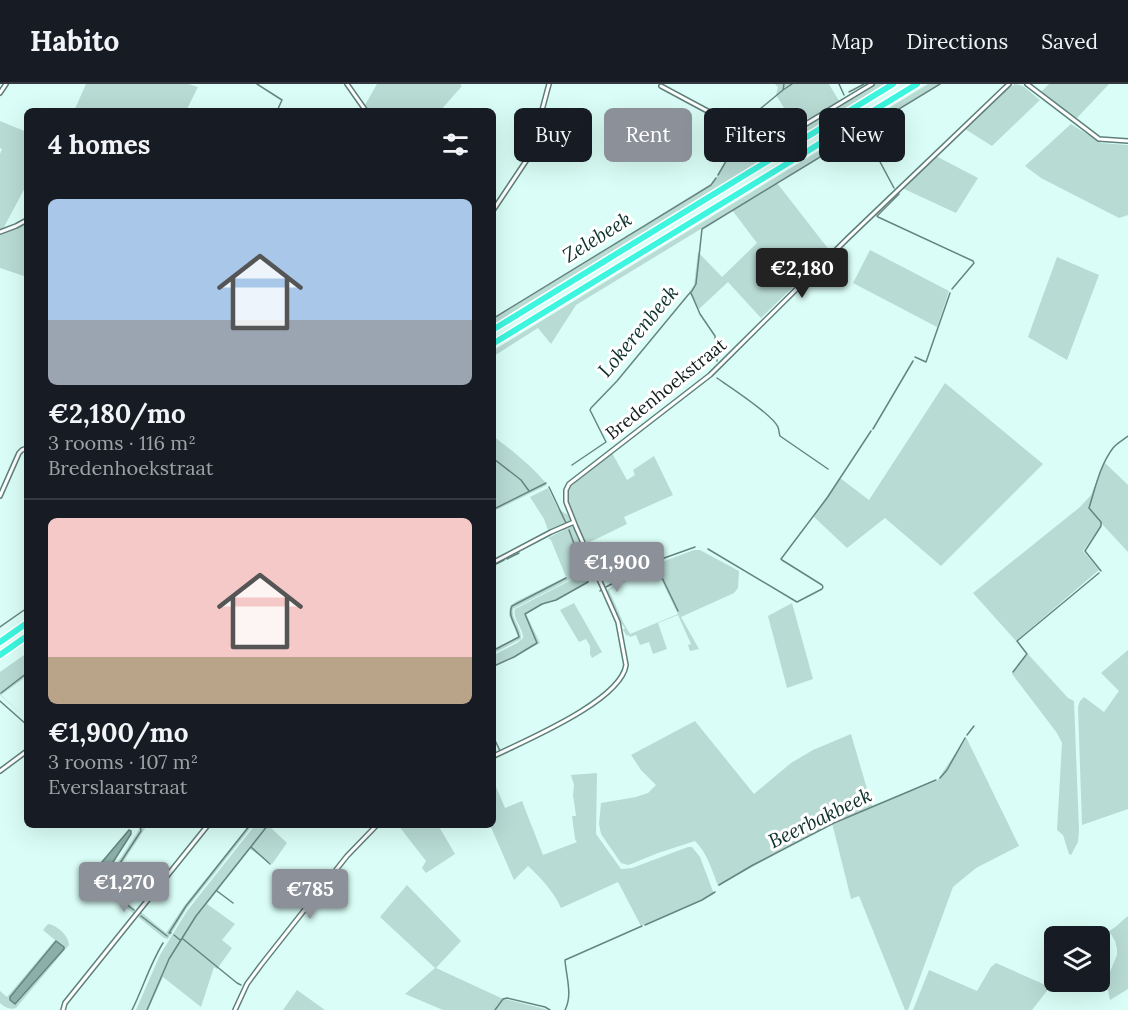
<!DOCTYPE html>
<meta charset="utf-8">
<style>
:root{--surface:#171b24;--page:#20242c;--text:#f1f3f6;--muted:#9ea1a6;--line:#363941;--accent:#8c9099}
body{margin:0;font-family:Lora,serif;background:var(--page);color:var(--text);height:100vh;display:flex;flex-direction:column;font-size:22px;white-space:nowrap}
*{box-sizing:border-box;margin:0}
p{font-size:20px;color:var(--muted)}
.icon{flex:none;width:33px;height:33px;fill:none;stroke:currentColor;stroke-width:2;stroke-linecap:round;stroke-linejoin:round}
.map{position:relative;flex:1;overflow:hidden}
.drawer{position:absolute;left:24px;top:24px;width:472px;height:720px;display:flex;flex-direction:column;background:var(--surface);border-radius:9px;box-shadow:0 6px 24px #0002}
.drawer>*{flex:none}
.top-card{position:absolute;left:514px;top:24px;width:524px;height:54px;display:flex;gap:12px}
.fabs{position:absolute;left:1044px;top:842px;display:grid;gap:12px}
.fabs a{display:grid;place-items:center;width:66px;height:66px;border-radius:9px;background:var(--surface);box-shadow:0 6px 24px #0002;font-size:30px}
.price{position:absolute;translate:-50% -51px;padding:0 14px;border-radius:6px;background:var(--accent);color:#fff;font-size:20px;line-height:39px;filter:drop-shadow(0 2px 3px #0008)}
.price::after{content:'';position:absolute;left:50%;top:36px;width:18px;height:14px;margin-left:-9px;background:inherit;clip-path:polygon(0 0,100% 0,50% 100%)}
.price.on{background:#222;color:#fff}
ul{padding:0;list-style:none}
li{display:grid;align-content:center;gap:12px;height:318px;padding:0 24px}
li+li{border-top:2px solid var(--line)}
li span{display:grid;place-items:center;height:186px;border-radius:9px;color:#555}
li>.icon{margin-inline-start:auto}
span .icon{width:108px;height:108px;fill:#fffc;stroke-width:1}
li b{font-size:26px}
h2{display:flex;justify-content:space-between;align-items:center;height:72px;padding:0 24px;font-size:26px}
.pill{padding:0 21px;border-radius:9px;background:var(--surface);box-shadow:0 6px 24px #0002;font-size:21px;line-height:54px}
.pill.on{background:var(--accent);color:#fff}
header{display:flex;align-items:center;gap:36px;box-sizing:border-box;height:84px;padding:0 30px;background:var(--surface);border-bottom:2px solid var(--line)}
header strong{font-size:28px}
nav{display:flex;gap:33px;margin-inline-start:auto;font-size:21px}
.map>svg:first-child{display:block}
.green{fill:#b8dbd4}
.water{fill:#8cb0a9;stroke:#67847f;stroke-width:1.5}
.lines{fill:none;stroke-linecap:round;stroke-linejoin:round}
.stream{stroke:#67847f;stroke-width:1.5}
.minor-casing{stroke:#5f807a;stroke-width:6}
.motorway-casing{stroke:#fff;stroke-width:9}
.minor{stroke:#fff;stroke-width:3}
.motorway{stroke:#3cf6df;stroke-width:6}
.labels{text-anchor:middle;stroke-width:6;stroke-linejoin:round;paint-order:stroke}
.street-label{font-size:18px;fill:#111e1c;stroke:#fff}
.water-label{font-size:20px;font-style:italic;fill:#0d312c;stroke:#fff}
</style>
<header>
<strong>Habito</strong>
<nav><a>Map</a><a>Directions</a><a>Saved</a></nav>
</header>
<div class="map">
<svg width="1128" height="926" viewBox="0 0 1128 926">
<rect width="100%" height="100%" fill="#dafef7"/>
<path class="green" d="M86,0h102l10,3 -12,24h-112z
M377,0h83l2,2 -22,25h-72l-3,-6z
M775,0h54l10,17 -43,26 -20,-32 2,-8z
M876,0h9l-235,145 -156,95v-5l218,-134 20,-33 4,-17c7,13 12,20 28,18z
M928,0h11l-162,99 53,68 -69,67 -33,-36 -29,27 -10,-17 5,-7 4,-33 24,25 35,-34 -25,-33 -156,95 -25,39 -13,-16 -44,28v-6z
M1015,0l8,2 17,14 -48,46 -27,-17 40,-39z
M1049,0h60l-33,35 -35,-27z
M0,37l27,11v52l-23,43 -4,2v-75l2,-5 -2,-1z
M1071,40l30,19 27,2v70l-9,3 -78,-40 -16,-12z
M936,72l42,22 -22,35 -54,-25z
M27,139v54l-27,-9v-33z
M870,166l79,41 -12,36 -84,-44z
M1057,173l42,18 -32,85 -39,-23z
M945,299l98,81 -102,102 -56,-48 -38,30 -34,-32 27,-38 29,22z
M494,353c13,9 45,35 53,48l-53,26z
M612,369l15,27 8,-5 -2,-5 21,-14 19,39 -49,22 3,7 -41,20c-6,-13 -17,-31 -18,-44 -1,-3 0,-8 1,-10 4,-9 33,-29 43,-37z
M1104,378l24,23v67l-26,-28 -19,27 16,19 -83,71 -43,-48 107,-86 11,-12z
M548,404l10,21 10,6 20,45 -7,3 8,19 -33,19 -8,1 -22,12 14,29 -46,24v-12l23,-12 6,-5c0,-11 -11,-19 -8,-29l54,-28 4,-3 -60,31c-2,10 9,19 8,30l-27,14v-4l24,-12 -9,-22 1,-9 7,-5 49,-24 -15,-37 -3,-2 14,-7 1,1v-2l3,-2 -2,-5 -16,7 -4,-11 -14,-22z
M694,466h6l39,21 -1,17 -4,5 -53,24 18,32 -9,2 -2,-6 3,-1 -13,-29 -20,8 9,26 -14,5 -4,-12 -9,3 -4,-10 -6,2 -1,-2 -2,1 -4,-6 2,-2 -5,-6 -13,-32 45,-24 -1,2 -42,22 14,32 7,12 48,-20 -24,-49z
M574,519l28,49 -10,6 -2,-4v-8l-4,-7 -7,3 -19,-32z
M792,519l21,76 -26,9 -19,-72z
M1128,566v159l-46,16 -4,-118 2,-6 4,-4 20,15 15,-21 -18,-18z
M27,569v23l-26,19 26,24 -27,-24v-23z
M1027,569l41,45 6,3 5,129 -1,12 -7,13 -2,-1 -6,-19 -6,-5 5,-87 -5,-10 -45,-59z
M695,637l59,73 37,-31 22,-13 38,-16 21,72 65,-25 29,-44 53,109 -43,22 -23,19 -45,123h-3l-46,-114 -8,3 -19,-76 -114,63c-6,-16 -11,-33 -23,-45l-37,12 -27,11 -3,1 -7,-2 -20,-29 -2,-10 2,-21 35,-6 12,-4 8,-8 -15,-15 -10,-15z
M597,689l-1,61 25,35 11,-1 56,-21h4l8,10 14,37 -73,32 -23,-44 -57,26c-8,-17 -19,-29 -33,-42l-14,14 -24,-55h4v-43l11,26 17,-7 21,54 34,-13 -2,-3 -3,-23h4l-3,-21 1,-10 -3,-10z
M138,741h6l2,2 -39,60 28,22 -1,5 -30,-23 -2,-5 35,-53 2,-4z
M249,741h4l-66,83 -19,31 -4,-1 -26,-21 3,-5 25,21 18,-27z
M255,741h14v1l18,17 -15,21 -22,-15 -43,55 28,20 -13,16 10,8 -15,21 -3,-2 -13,40 -38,-30 -15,33h-12l24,-55 27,-44z
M398,741h40l17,29 -29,19 -4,-5 4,-7z
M407,801l54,56 -25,27 65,30 48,12h-106l-38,-16 30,-26 -55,-51z
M1128,832v73l-18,11 -4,-19 11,-26v-6l-2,-8 -6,-10c9,-5 12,-10 19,-15z
M48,840c9,1 21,12 21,21l-53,63c-7,2 -11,-1 -16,-5v-12l7,6 48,-57 -12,-10z
M996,879l54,24 -18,23h-119l16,-40 48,21 14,-24z
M297,906l28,20h-42z"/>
<path class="water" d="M129,746l2,1v3l-30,47 -3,1 -7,-7z
M56,857l8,6v2l-49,55 -5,-4v-3z"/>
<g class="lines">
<path class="stream" d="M257,0l25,16 -5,11
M839,0l5,11
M783,6l9,-6
M849,8l15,-8
M737,44l46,-38 1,-6
M864,48l30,56
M731,68l4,-16
M718,91l11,-19
M899,110l-22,22 1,1 95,44 1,2 -22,26
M691,209l9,21 15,22 2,25
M494,234l217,-133 5,-7
M915,273l11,5 24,-69
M717,294c13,9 55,36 61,49 1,3 1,6 2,9l48,33
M873,345l40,-68
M494,375l27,21 8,11
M572,381l34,-23 -16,-32 1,-2 26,-27 71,-86 4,-4 4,-7 6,-55 238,-145
M549,403l17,36
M494,425l52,-26
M708,465l89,53 25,-13 1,-2 -1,-2 -40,-25 -1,-1 46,-61 44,-67
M507,475l12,-6
M494,481l10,-5
M656,481l22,46
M1101,487l-16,-20 16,-25v-4l-12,-14c6,-19 11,-43 24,-60 4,-5 10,-8 15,-12
M494,497l1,3
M606,503l47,-25 42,-15
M600,507l1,-1
M0,543l27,-19
M494,566l25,-13c-2,-11 -12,-21 -7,-31l54,-28
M1027,570l-10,-13 82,-68
M494,582l20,-9 23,-14 -12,-29 17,-10 14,-4 32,-18 -19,-52
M1013,588l13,-17
M1,609l26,-20
M0,617l27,24
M967,651l7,-9
M494,654l6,13
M940,694l7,-8 18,-32
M251,763l19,17
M719,801l34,-20 81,-42 102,-43
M217,807l16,12
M134,826l-27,-20 -2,-4 36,-55 -1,-6
M141,832l26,20
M645,841l57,-25 13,-8
M171,849h-2l17,-27 64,-81
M174,851l6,5
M183,855l54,44 4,2
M132,926c11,-22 18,-46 31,-67
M147,926l22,-51 27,-43 72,-91
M495,926l8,-11 4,-1 38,9 5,3
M565,926c8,-15 1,-34 0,-50l77,-34"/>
<g class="minor-casing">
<path id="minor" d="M347,0l19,27
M1027,0l72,55 29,2
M661,2l67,36 20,27 8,2 7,-1 109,-66
M0,9l6,-9
M494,125l36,-54 19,-71
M0,148l16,-6 11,-6
M0,412l19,-43 3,-3 5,-2
M494,478l57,-30 23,-10
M494,672c30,-15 127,-55 132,-91l-8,-43 -42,-95 -10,-25v-12l3,-6 141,-109 138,-137 161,-154
M0,687l27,-20
M63,926l2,-7 143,-178
M235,926l12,-26 14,-19 86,-109 30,-31"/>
</g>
<g class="motorway-casing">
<path id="motorway" d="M494,245l399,-245
M494,259l423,-259
M0,558l27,-19
M0,571l27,-19"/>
</g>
<use href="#minor" class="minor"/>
<use href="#motorway" class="motorway"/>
</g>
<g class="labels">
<g class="street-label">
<text transform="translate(666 305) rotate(-39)" y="6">Bredenhoekstraat</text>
</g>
<g class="water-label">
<text transform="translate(597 153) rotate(-32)" y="7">Zelebeek</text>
<text transform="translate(638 247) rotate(-50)" y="7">Lokerenbeek</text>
<text transform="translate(820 734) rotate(-26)" y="7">Beerbakbeek</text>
</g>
</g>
</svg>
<div class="fabs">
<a><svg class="icon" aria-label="layers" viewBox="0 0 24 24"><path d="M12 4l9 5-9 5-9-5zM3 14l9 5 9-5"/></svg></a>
</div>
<b class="price on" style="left:802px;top:215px">€2,180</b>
<b class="price" style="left:617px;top:509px">€1,900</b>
<b class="price" style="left:124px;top:829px">€1,270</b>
<b class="price" style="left:310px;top:836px">€785</b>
<div class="top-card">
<a class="pill">Buy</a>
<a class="pill on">Rent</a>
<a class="pill">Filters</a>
<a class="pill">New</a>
</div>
<section class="drawer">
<h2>4 homes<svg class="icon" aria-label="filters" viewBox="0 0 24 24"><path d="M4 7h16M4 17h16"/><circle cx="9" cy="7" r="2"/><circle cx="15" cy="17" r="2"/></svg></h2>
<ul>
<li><span style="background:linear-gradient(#a9c7e8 65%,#9aa5b1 0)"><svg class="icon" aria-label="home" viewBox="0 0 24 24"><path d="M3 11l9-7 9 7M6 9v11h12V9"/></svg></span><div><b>€2,180/mo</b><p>3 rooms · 116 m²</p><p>Bredenhoekstraat</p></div></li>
<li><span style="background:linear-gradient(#f6c9c9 75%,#b9a48a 0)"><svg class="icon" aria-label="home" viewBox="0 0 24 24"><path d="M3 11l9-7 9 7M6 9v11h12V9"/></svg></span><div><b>€1,900/mo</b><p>3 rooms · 107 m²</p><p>Everslaarstraat</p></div></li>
</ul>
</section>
</div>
